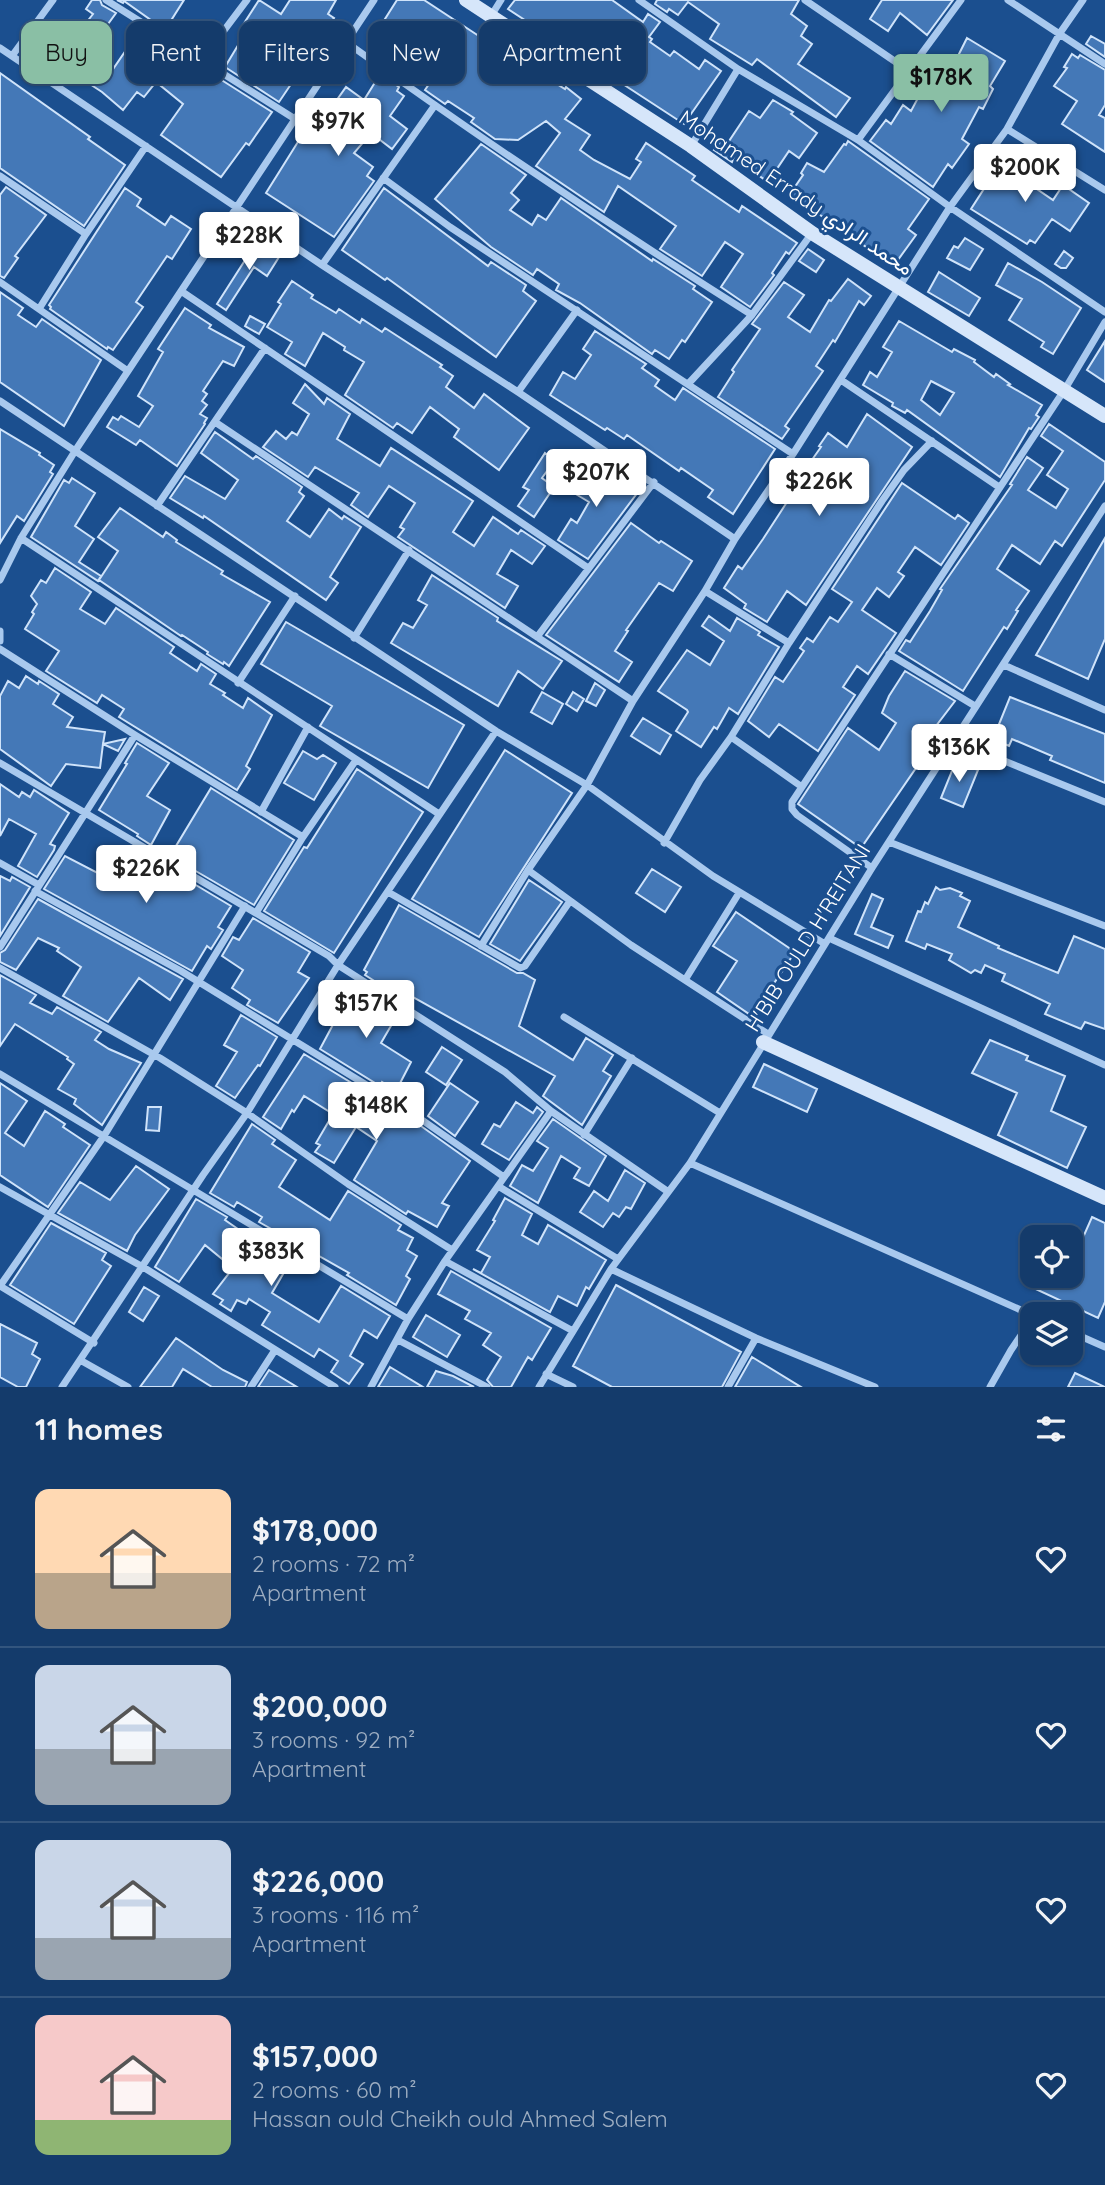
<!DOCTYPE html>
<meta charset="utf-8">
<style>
:root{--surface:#143b6b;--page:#1d4271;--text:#f1f3f6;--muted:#9dadc1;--line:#33557e;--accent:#8abfa5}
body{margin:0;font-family:Quicksand,Vazirmatn,sans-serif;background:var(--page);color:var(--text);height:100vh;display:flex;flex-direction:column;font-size:26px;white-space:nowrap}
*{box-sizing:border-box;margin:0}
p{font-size:23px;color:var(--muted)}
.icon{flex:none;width:38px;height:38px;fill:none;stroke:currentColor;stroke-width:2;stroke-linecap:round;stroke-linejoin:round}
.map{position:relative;height:1387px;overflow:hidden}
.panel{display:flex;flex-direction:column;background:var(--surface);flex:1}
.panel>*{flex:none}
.guide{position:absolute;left:21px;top:21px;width:700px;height:63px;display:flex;gap:14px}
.controls{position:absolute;left:1020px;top:1225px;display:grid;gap:14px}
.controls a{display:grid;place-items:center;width:63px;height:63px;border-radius:14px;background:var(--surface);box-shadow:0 2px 5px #0004,0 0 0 2px var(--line);font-size:35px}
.price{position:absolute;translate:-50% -60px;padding:0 16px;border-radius:7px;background:#fff;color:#222;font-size:23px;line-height:46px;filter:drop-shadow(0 2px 4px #0008)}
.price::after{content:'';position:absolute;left:50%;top:42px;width:21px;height:16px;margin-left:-10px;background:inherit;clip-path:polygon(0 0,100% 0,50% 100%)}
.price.current{background:var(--accent);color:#111}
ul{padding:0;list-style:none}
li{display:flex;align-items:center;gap:21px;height:175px;padding:0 35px}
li+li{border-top:2px solid var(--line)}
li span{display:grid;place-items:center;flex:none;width:196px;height:140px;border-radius:14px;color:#555}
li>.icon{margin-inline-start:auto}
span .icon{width:84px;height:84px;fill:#fffc;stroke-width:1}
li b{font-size:30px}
h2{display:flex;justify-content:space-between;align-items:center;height:84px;padding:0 35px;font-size:30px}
.tag{padding:0 24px;border-radius:14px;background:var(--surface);box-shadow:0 2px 5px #0004,0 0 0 2px var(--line);font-size:24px;line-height:63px}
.tag.current{background:var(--accent);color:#111}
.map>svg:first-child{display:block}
.building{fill:#4478b7;stroke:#cfe3fa;stroke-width:2;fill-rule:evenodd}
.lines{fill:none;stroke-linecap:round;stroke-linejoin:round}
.street{stroke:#a9c9ee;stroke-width:7}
.secondary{stroke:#d6e6fa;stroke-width:14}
.labels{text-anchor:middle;stroke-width:6;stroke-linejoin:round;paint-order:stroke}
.street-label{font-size:21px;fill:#fff;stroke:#1b4f8f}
</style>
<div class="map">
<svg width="1105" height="1387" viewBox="0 0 1105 1387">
<rect width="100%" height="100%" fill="#1b4f8f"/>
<path class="building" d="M92,0h8l2,5 14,8 -16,22 -14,-12 7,-9 -7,-5z
M117,0h67l-19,30 -41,-29 -1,2z
M259,0l22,14 9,-14h46l-8,14 6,4 -14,20 -23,-16 -14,23 23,17 -27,40 -54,-35 21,-35 -5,-4z
M397,0h27l67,44 -3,5 20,16 5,-7 25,16 1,-1 26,16 1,-2 15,12 -16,20 25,16 -10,15 14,10 36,19 11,-17 -5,-3 10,-16 49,33 -3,4 47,32 3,-6 55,37 -8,11 -3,-2 -14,21 2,2 -24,32 -29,-20 22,-33 -18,-12 -23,34 -42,-27 16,-23 -58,-40 -14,26 -68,-46 24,-33 -14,-12 -28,19 -23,-1 -24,-17 3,-4 -26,-17 -3,3 -20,-14 14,-21 -21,-13 -13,21 -16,-12 12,-20 -23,-15z
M515,0h97l31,22 5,-8 12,8 -11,15 3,2 -2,3 20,14 4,-5 25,18 6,-9 16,11 -37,53 -176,-115z
M657,0h142l-8,14 16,12 -6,10 11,8 -14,20 52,34 -14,19 -79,-58 -5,6 -42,-26 9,-15 -31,-22 -10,13 -9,-6 -2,3 -12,-8z
M882,0h71l-26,35 -27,-22 -12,18 -18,-12z
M148,34l11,6 -10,13 27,21 8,-10 8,7 5,-6 4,2 71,45 -23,33 -3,-2 -25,34 -60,-42 22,-31 -27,-22 -12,15 -7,-5 -14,18 -21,-18 -52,-34 13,-19 48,33 24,-35 7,5z
M1091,36l14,8v13l-19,-13z
M967,38l38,23 -15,25 3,3 -10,20 -4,-2 -17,32 7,5 -17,24 -4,-4 -15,23 -63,-46 16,-21 5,4 12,-19 8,6 14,-26 -4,-2 16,-20 13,9z
M1072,54l6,4 2,-3 25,15v35l-6,10 6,3v34l-43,-28 15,-23 -23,-15 13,-18 -3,-1z
M0,73l90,64 -2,2 37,26 -41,61 -84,-58z
M379,76h3l17,11 -2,4 7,5 -14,20 17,13 -15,20 -21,-16 -17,20 19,14 -6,9 7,5 -40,56 -68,-44 35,-56 7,4 38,-54 18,13z
M773,100l20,12 -2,2 26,19 -18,25 -10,-7 -21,31 -34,-24 -2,4 -18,-12 7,-10 6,4 22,-33 11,7z
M848,141l81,58 -21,30 8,6 -21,29 -21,-16 -2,3 -82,-57 13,-19 -2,-2 6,-10 17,9 20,-28 2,1z
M481,144l45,31 -15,18 8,7 -9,10 22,15 6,-10 8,5 15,-22 91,63 1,-2 42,27 -2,3 19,13 -27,40 -3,-2 -13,19 -14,-9 -3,4 -72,-51 -24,-13 3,-6 -22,-15 -4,6 -42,-28 -56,-48z
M1011,147l12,8 -11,17 41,28 10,-15 26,18 -19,28 -18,-12 -17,24 -5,-3 -3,4 -56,-35z
M6,187l40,28 -31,41 3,2 -14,20 -4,-2v-81z
M125,188l16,11 -4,7 28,19 6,-9 20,13 -19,30 -5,-3 -31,46 7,5 -30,43 -5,-3 -1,2 -57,-40 1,-2 -2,-2z
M384,188l104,78 3,-4 35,23 -3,6 13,10 -40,56 -109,-79 -2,2 -43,-30z
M965,238l18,11 -13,21 -23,-12 7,-12 4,2z
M256,243l23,14 -12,19 -13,-9 -28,43 -9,-6z
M808,249l16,11 -8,12 -17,-11z
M1064,251l9,7 -7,10h-5l-6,-4z
M1008,263l34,19 39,26 -28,46 -12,-7 3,-5 -35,-22 13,-21 -26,-14z
M939,272l41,26 -11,18 -41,-24z
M848,279l23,17 -7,9 -5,-4 -24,41 -2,-2 -17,26 7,5 -38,55 4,3 -7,10 -64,-42 16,-25 -2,-2 28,-41 -8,-5 32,-42 20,13 -16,22 22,15 19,-32 2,1z
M292,281l21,14 -2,3 25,15 3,-4 21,14 2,-4 20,13 3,-4 57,37 -2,2 13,9 -7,11 28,21 10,-14 45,34 -30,42 -45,-33 5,-8 -29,-22 -18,26 -15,-10 -4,5 -48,-33 19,-33 -20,-12 1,-3 -22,-14 -18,33 -20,-12 7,-12 -25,-15 14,-23 -3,-2z
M0,292l23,16 -5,7 18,12 6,-8 59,41 -37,66 -64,-44z
M185,308l26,17 -2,3 35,19 -10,19 -11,-5 -20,30 4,3 -5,7 5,4 -7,9 7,4 -3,5 1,1 -28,42 -37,-26 -4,5 -29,-18 6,-10 5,3 3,-4 18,11 14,-21 -15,-10 25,-44 -5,-3z
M250,316l15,8 -6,10 -14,-8z
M899,321l53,31 2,-3 21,11 -1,2 20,15 2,-3 14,10 -2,1 34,20 -6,10 3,2 -8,12 -2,-1 -29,49 -93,-67 -2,3 -13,-7 1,-3 -30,-18 7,-13 7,5 15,-25 -9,-5zM931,381l23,12 -14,22 -19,-15z
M595,331l51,33 -4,4 17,12 -4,6 20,14 8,-12 92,61 -42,65 -25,-17 5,-7 -32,-22 -2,3 -52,-36 -3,4 -17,-11 -2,2 -55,-35 13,-23 12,7 16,-24 -8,-6z
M1105,341v41l-18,-12z
M305,384l19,20 3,-6 23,16 -13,25 43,27 11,-18 82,53 -20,31 21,14 19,-29 25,17 3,-4 24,16 -13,18 -21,-14 -14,24 21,12 -13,22 -107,-71 6,-8 -4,-2 15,-24 -26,-17 -21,31 -17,-12 8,-12 -44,-26 -7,10 -45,-30 13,-16 10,8 6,-7 5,3 12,-21 -16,-11z
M867,414l45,33 -106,158 -19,-14 -20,31 -23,-14 2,-4 -22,-16 14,-22 4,3 21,-30 39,-60 -2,-2 21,-30 -2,-1 9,-13 19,14z
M1049,424l56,38v18l-43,66 -7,-5 -15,23 -28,-19 -15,24 32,22 -13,19 2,1 -11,18 -3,-2 -41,64 -64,-40 7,-11 4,2 20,-31 12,-21 -2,-1 72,-104 -2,-1 17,-27 16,11 -15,22 28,18 12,-19 -21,-14 16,-24 -22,-15z
M0,429l40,24 -1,2 15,10 -4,7 3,2 -29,47 -7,-5 -17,27z
M215,432l38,27 3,-3 46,31 -3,5 5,4 -17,25 23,16 19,-28 13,10 2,-3 17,11 -31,50 8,6 -12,17 -122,-84 -1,2 -33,-20 15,-22 40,23 13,-19 -37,-27z
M545,453l10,7 -13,18 12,9 -20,30 -16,-11 11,-16 -6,-3z
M588,460l50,32 -50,67 -30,-19 13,-21 6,4 12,-21 -20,-12z
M72,478l23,15 -20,33 19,13 -15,23 22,14 -3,5 -67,-44 33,-57 5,3z
M902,483l53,36 3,-4 11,8 -28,42 -26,-18 -17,25 6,4 -15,21 -12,-9 -15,22 34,23 -28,41 -11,-8 -14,21 12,8 -37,56 -39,-27 -10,13 -21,-16 27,-44 8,5 21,-31 -4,-3 7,-10 6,4 17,-25 8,5 14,-20 -20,-13z
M120,508l43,29 3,-5 11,8 -1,2 47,29 -2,3 49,28 -41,64 -5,-4 -1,2 -16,-10 1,-2 -26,-17 -1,1 -82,-56 19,-29 -20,-14z
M631,523l28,20 2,-2 31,20 -19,30 -14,-8 -33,47 2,1 -13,20 17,11 -13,20 -73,-47z
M1105,538v101l-17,40 -52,-24z
M55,568l36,24 -11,17 25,15 11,-16 58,39 -4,6 27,18 4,-7 15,10 -6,10 15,9 -2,2 20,13 5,-10 24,17 -26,51 4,3 -13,21 -118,-73 5,-8 -22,-14 -5,8 -51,-32 13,-20 -34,-22 9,-15 -2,-2 5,-8 -6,-8 10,-16 5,3z
M432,575l66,43 -1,3 65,40 -19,28 -25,-18 -20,35 -107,-63 12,-20 10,5 14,-23 -9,-5z
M709,616l21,15 7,-13 23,14 -2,3 21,12 -41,67 -9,-6 -12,21 -3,-2 -13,20 -25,-16 12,-19 -1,-2 -29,-19 29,-41 23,15 14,-24 -22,-15z
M286,622l178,103 -36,63 -108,-62 12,-20 -71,-42z
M905,671l50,30 -35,46 7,5 -66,96 -63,-44 50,-76 31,22 17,-27 -14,-10 7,-17z
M26,676l12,8 1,-3 20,13 -6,10 20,13 -6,10 38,5 -2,12 22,-5 -7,12 -15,-7 -3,24 -34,-4 -15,22 -51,-37v-53l8,-15 11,7z
M595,683l10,7 -9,16 -10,-5z
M542,692l21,12 -11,20 -21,-12z
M573,692l11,7 -7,12 -11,-7z
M1010,697l95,37v49l-55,-23 2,-4 -40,-17 -3,7 -16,-7z
M643,718l28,17 -11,19 -29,-18z
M137,743l32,20 -22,33 23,14 -19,35 -14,-9 1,-2 -39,-24 28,-46 -2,-1z
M505,750l67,43 -93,144 -67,-38z
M303,751l14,8 6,-4 13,8 -22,37 -30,-17z
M956,761l22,9 -15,37 -22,-9z
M357,769l66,43 -89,141 -70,-42 40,-64 3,1z
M0,784l19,13 3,-5 8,5 4,-7 35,23 -19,31 5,2 -1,4 -17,27 -19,-11 18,-32 -27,-15 -9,17z
M211,788l83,52 -40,65 -84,-49z
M130,847l32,22 2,-3 67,40 -13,21 5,3 -12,19 -4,-3 -15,25 -148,-82 21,-33 46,24z
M652,869l29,18 -16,25 -29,-19z
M0,876l10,5 2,-4 18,10 -30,49z
M529,880l33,22 -42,59 -30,-17z
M936,887l4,3 10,-2 12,5 -2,3 10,5 -12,26 41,19 -1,2 60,25 16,-37 31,13v80l-20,-7 -4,7 -36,-15 5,-10 -48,-23 3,-7 -20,-9 -4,8 -6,-3 -4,3 -22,-13 3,-6 -25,-10 -2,5 -19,-8 12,-30 3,1 4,-10 3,2z
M872,894l11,5 -12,28 22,9 -5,12 -33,-14z
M38,899l145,80 -13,21 -31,-22 -31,44 -45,-26 18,-29 -24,-16 2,-3 -21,-10 -22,32 -16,-8v-9l5,-3z
M399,905l118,68h6l12,7 -16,46 54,34 13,-22 27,17 -10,16 8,5 -29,49 -39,-29 12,-20 -146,-81 -3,6 -41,-26 2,-3 -3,-2z
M736,912l59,40 -43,64 -35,-24 20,-31 -24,-15z
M253,918l57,34 -12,20 11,6 -31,45 -31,-18 3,-5 -18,-12 11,-18 -21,-14 11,-19 6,3z
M0,975l36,20 -6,8 22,11 5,-7 44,25 -6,8 14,9 32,14 -39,62 -28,-21 2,-5 -18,-10 16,-25 -7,-5 1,-2 -53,-33 -15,22z
M358,985l41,27 -18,31 30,19 -15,29 -14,-9 -2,4 -60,-37 24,-45 2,1z
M241,1015l36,22 -17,29 -2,-1 -23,33 -19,-12 21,-34 -13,-7z
M990,1040l38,16 -2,4 39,16 -14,35 35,16 -19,41 -69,-33 19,-42 -45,-20z
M442,1047l20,13 -16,25 -20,-13z
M304,1054l69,42 -3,6 21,13 3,-4 27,15 49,35 -28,42 7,3 -12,21 -29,-16 -2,3 -52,-34 23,-39 -21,-14 -22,36 -19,-11 5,-7 -4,-2 17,-29 -29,-18 -10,16 -2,-2 -11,19 -18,-12z
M764,1064l53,25 -10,23 -54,-25z
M0,1083l27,18 -22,32 19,13 21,-35 20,13 -2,3 27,18 -42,62 -48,-32z
M450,1083l28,19 -23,34 -27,-20z
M516,1102l17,11 4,-6 6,5 -34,48 -27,-16 12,-20 6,3z
M148,1107h13l-2,24 -13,-1z
M553,1119l53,37 -17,30 -15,-8 6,-10 -19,-12 -23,47 -28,-17 12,-21 11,6 15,-23 -11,-7z
M252,1124l23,16 -3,4 24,16 -17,27 51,33 18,-29 53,34 -3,5 15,8 -6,12 10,6 -11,20 4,3 -14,26 -49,-30 2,-2 -90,-51 3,-5 -25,-15 -3,5 -24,-14z
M136,1166l33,23 -34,46 -8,16 -69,-38 22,-31 30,18z
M625,1170l20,13 -14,26 -5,-2 -7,10 -6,-4 -10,14 -23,-15 14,-21 14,10z
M505,1198l27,16 -10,21 16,9 10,-19 58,35 -17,29 -3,-2 -9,19 -19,-10 -8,16 -77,-43 8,4 9,-16 -13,-7 18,-29 -2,-1z
M196,1199l31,18 -2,3 23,16 3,-4 42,25 -21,36 47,29 22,-36 49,30 -13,22 -13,-8 -14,26 13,8 -14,20 -18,-12 7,-11 -19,-12 -5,8 -52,-32 8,-13 -21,-13 -3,5 -9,-4 -6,11 -11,-7 3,-4 -10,-6 20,-26 -28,-23 -26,37 -24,-15z
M1092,1217l13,6v79l-7,16 -71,-33 4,-9h40v-20l3,2z
M51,1223l55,30 -4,7 9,6 -37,58 -64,-39z
M451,1271l100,57 -19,32 -4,-3 -17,30h-18l-6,-7 14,-23 -18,-12 8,-12 -26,-14 5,-8 -32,-17z
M616,1285l125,67 -19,35h-110l-39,-21z
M144,1287l15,9 -16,25 -14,-9z
M426,1315l34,20 -13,22 -34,-20z
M0,1324l37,19 -5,11 8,5 -14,28h-8l-18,-10z
M176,1338l47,32 24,12 -2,5h-33l-29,-18 -11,18h-32z
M752,1357l49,30h-66z
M390,1367l33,20h-45z
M269,1370l28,17h-39z
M436,1371l17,5 21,11h-47z
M1075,1373l30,14h-37z"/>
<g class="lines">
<path class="street" d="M106,0l189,119
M639,0l99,69 120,71 92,67 155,105
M805,0l104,71
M1008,0l97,64
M491,16l10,-16
M346,42c132,95 268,186 406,273
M0,48l322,217 196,127 217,147
M12,56l41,-56
M201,61l46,-61
M1007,129l98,61
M858,140l103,-140
M691,146l47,-77
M0,176l86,58
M383,178l67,49 343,227
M322,265l113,-160
M0,282l128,89
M181,291l407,277
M39,309l47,-75 60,-88
M841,380l158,107
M689,383l63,-68 60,-82
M518,392l59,-82
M0,401l496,330 91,54 126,91 112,68
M215,422l418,279
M157,506l108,-158
M21,538l418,276
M0,580l21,-42 54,-87 299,-451
M705,591l84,52
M0,631v10
M537,637l117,-155
M354,638l55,-88
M0,649l135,86 168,102
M889,654l86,52
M1004,665l101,45
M238,683l57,-87
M731,737l71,50
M953,740l152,62
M0,763l329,193 9,9 167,107 46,39 116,80
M261,812l47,-85
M889,842l216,84
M664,843l36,-63 31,-43 58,-94 93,-142 22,-31 28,-29
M0,863l39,22
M872,868l-75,-53 -5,-6v-7l273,-413 40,-67
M528,870l103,75 137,89
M35,891l146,80 231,142 92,64
M388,892l132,76 5,-2 45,-65
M256,913l47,-76 53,-77
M829,938l276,127
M481,946l47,-76 59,-85 46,-84 72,-110 30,-52 58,-85 157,-247 57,-78 53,-96 23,-33
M0,947l135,-212
M0,968l160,90 87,55 101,71 104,66
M685,980l54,-87
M564,1017l156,96
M0,1074l408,245 -37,68
M584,1135l48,-77
M690,1163l342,152
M498,1186l120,73
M0,1187l143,80 192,120
M445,1261l128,70
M611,1269l145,69 119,49
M0,1286l104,-150 141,-230
M0,1286l94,57
M408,1319l37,-58 106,-150
M1071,1332l34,15
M398,1340l89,47
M80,1360l48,27
M546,1374l27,13
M62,1387l141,-212 44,-62 91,-148 158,-234
M251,1387l24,-37
M539,1387l72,-118 79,-106 182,-295 233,-362
M728,1387l28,-49
M990,1387l21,-37 21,-31"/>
<path class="secondary" d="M466,0l225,146 121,87 293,183
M763,1042l342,156"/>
</g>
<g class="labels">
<g class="street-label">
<text transform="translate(796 193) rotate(34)" y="7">Mohamed Errady محمد الرادي</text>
<text transform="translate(808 938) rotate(-58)" y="7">H'BIB OULD H'REITANI</text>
</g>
</g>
</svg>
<div class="controls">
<a><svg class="icon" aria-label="locate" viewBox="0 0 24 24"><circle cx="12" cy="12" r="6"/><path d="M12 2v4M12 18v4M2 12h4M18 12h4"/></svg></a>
<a><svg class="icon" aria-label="layers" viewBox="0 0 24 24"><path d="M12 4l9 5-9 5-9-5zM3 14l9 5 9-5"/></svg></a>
</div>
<b class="price current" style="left:941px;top:114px">$178K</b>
<b class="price" style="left:338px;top:158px">$97K</b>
<b class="price" style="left:1025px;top:204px">$200K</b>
<b class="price" style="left:249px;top:272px">$228K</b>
<b class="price" style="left:596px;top:509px">$207K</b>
<b class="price" style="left:819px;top:518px">$226K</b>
<b class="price" style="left:959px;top:784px">$136K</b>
<b class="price" style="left:146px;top:905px">$226K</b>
<b class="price" style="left:366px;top:1040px">$157K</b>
<b class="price" style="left:376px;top:1142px">$148K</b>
<b class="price" style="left:271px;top:1288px">$383K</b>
<div class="guide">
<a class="tag current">Buy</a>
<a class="tag">Rent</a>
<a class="tag">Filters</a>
<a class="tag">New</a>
<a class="tag">Apartment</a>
</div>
</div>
<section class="panel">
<h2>11 homes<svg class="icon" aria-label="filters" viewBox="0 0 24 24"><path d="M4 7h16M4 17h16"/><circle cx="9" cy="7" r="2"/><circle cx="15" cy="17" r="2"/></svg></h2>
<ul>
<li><span style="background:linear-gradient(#ffd9b3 60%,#b9a48a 0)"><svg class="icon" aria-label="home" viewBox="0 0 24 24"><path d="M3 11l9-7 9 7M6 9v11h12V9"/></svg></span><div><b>$178,000</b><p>2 rooms · 72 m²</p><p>Apartment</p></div><svg class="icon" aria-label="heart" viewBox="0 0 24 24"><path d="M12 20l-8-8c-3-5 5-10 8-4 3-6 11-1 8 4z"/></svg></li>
<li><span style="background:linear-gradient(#c9d6e8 60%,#9aa5b1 0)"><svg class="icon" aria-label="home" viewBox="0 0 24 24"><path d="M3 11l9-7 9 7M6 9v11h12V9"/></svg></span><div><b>$200,000</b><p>3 rooms · 92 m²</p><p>Apartment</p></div><svg class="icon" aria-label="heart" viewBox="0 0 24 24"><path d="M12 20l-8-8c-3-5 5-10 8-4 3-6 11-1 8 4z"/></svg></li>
<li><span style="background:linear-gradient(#c9d6e8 70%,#9aa5b1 0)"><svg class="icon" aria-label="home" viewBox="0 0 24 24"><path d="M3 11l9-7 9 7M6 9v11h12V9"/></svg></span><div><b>$226,000</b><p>3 rooms · 116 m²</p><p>Apartment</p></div><svg class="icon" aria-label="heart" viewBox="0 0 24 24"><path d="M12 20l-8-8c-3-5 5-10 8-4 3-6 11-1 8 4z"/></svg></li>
<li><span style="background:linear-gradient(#f6c9c9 75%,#8fb573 0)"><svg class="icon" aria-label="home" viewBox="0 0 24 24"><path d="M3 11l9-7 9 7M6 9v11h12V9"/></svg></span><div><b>$157,000</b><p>2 rooms · 60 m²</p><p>Hassan ould Cheikh ould Ahmed Salem</p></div><svg class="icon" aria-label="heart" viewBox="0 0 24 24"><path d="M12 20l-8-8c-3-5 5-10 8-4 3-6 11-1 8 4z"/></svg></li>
</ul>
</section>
